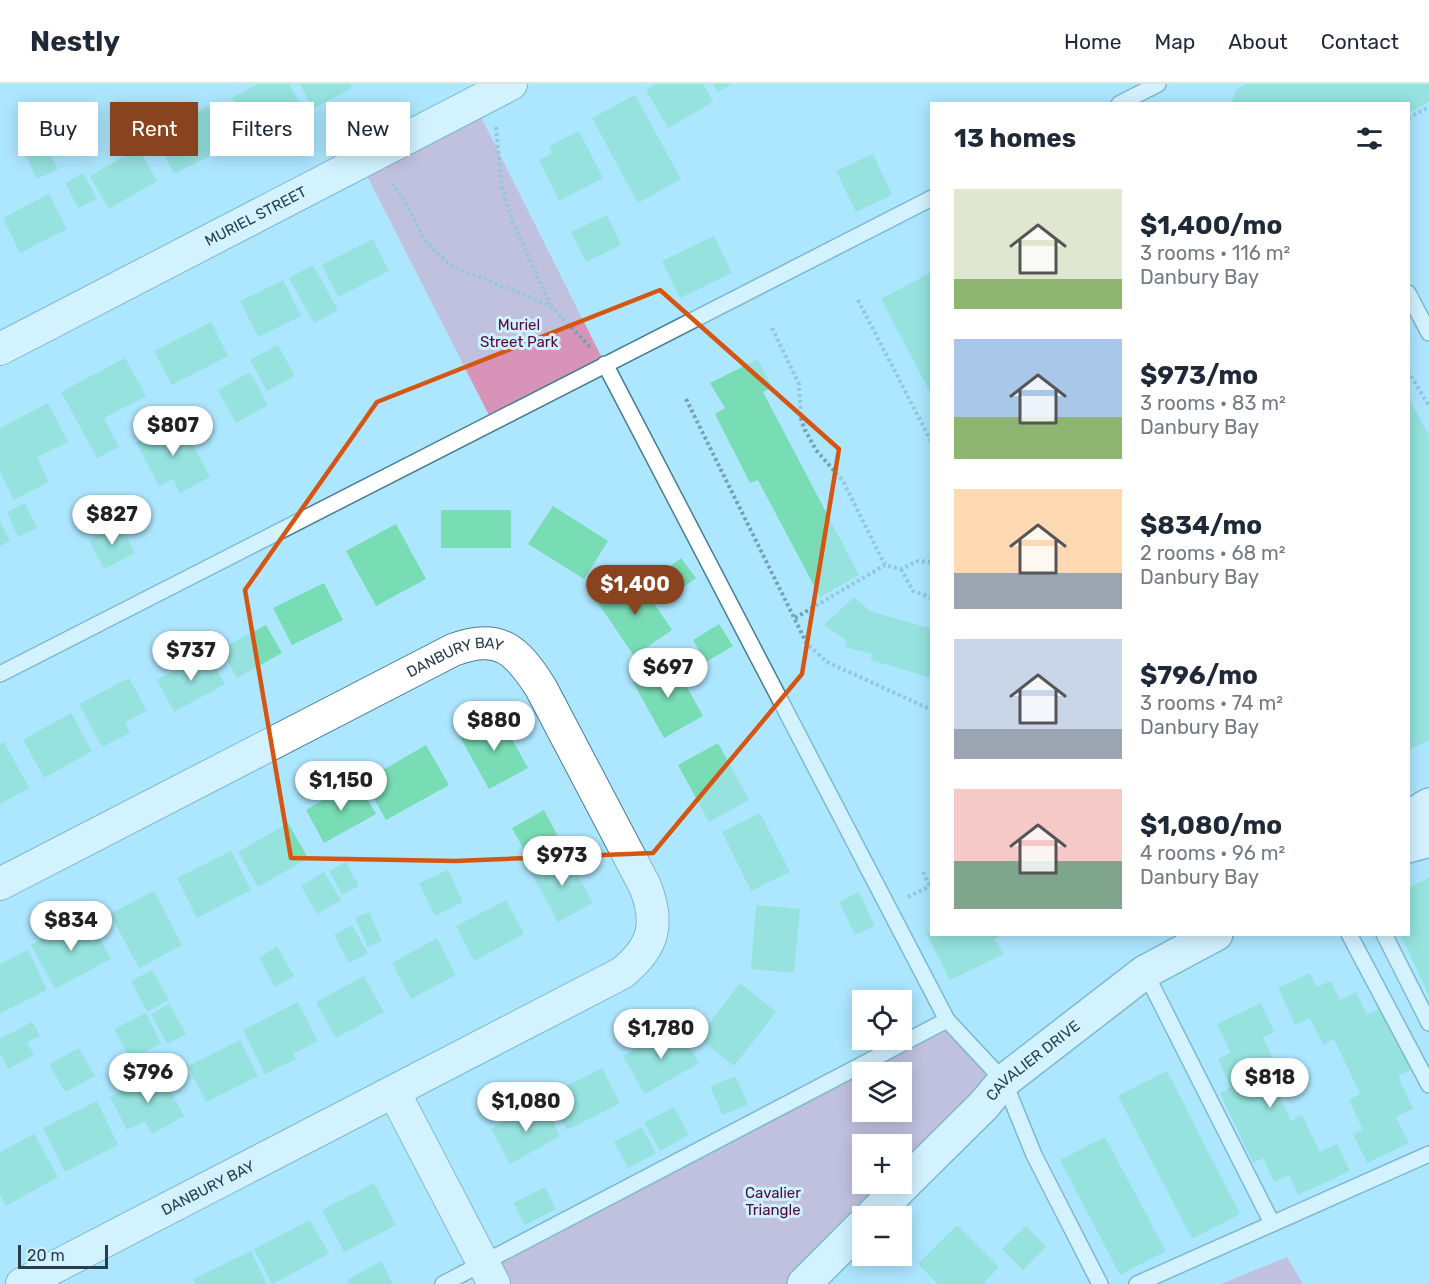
<!DOCTYPE html>
<meta charset="utf-8">
<style>
:root{--surface:#fff;--page:#f6f6f7;--text:#1f2937;--muted:#747a83;--line:#e0e1e3;--accent:#89431e}
body{margin:0;font-family:Rubik,sans-serif;background:var(--page);color:var(--text);height:100vh;display:flex;flex-direction:column;font-size:22px;white-space:nowrap}
*{box-sizing:border-box;margin:0}
p{font-size:20px;color:var(--muted)}
.icon{flex:none;width:33px;height:33px;fill:none;stroke:currentColor;stroke-width:2;stroke-linecap:round;stroke-linejoin:round}
.map{position:relative;flex:1;overflow:hidden}
.sheet{position:absolute;left:930px;top:18px;width:480px;height:834px;display:flex;flex-direction:column;background:var(--surface);border-radius:0px;box-shadow:0 3px 15px #0003}
.sheet>*{flex:none}
.top-card{position:absolute;left:18px;top:18px;width:570px;height:54px;display:flex;gap:12px}
.fabs{position:absolute;left:852px;top:906px;display:grid;gap:12px}
.fabs a{display:grid;place-items:center;width:60px;height:60px;border-radius:0px;background:var(--surface);box-shadow:0 3px 15px #0003;font-size:30px}
.scale{position:absolute;left:18px;bottom:15px;width:90px;box-sizing:border-box;padding-left:6px;border:3px solid #29404a;border-top:0;font-size:16px;line-height:21px;white-space:nowrap;color:#29404a;-webkit-text-stroke:4px #cff0ff;paint-order:stroke}
.price{position:absolute;translate:-50% -51px;padding:0 14px;border-radius:21px;background:#fff;color:#222;font-size:20px;line-height:39px;filter:drop-shadow(0 2px 3px #0008)}
.price::after{content:'';position:absolute;left:50%;top:36px;width:18px;height:14px;margin-left:-9px;background:inherit;clip-path:polygon(0 0,100% 0,50% 100%)}
.price.on{background:var(--accent);color:#fff}
ul{padding:0;list-style:none}
li{display:flex;align-items:center;gap:18px;height:150px;padding:0 24px}
li span{display:grid;place-items:center;flex:none;width:168px;height:120px;border-radius:0px;color:#555}
li>.icon{margin-inline-start:auto}
span .icon{width:72px;height:72px;fill:#fffc;stroke-width:1}
li b{font-size:26px}
h2{display:flex;justify-content:space-between;align-items:center;height:72px;padding:0 24px;font-size:26px}
.pill{padding:0 21px;border-radius:0px;background:var(--surface);box-shadow:0 3px 15px #0003;font-size:21px;line-height:54px}
.pill.on{background:var(--accent);color:#fff}
header{display:flex;align-items:center;gap:36px;box-sizing:border-box;height:84px;padding:0 30px;background:var(--surface);border-bottom:2px solid var(--line)}
header strong{font-size:28px}
nav{display:flex;gap:33px;margin-inline-start:auto;font-size:21px}
.map>svg:first-child{display:block}
.green{fill:#d793b8;fill-rule:evenodd}
.building{fill:#78dcb5}
.lines{fill:none;stroke-linecap:round;stroke-linejoin:round}
.service-casing{stroke:#477d93;stroke-width:18}
.minor-casing{stroke:#477d93;stroke-width:34}
.tertiary-casing{stroke:#477d93;stroke-width:36}
.path{stroke:#75a1b3;stroke-width:4;stroke-dasharray:3 3;stroke-linecap:butt}
.service{stroke:#fff;stroke-width:15}
.minor{stroke:#fff;stroke-width:32}
.tertiary{stroke:#fff;stroke-width:33}
.marked{fill:none;stroke:#d55612;stroke-width:4.5;stroke-linejoin:round}
.labels{text-anchor:middle;stroke-width:6;stroke-linejoin:round;paint-order:stroke}
.street-label{font-size:15px;fill:#29404a;stroke:#cff0ff}
.park-label{font-size:15px;fill:#520b3a;stroke:#cff0ff}
</style>
<header>
<strong>Nestly</strong>
<nav><a>Home</a><a>Map</a><a>About</a><a>Contact</a></nav>
</header>
<div class="map">
<svg width="1429" height="1200" viewBox="0 0 1429 1200">
<rect width="100%" height="100%" fill="#ade7ff"/>
<path class="green" d="M474,19l131,261 -113,57 -132,-259z
M947,936l57,61 -200,203h-310l-11,-21zM862,988h40v40h-40zM862,1060h40v40h-40z
M1287,1173l16,27h-82z"/>
<path class="building" d="M258,0h31l12,22 -50,27 -19,-35z
M300,0h50l2,4 -39,21z
M656,0h47l10,18 -45,26 -22,-38z
M713,0h20l-16,8z
M1246,0h183v18l-21,11v-9h-177l5,-15z
M635,11l46,84 -43,24 -46,-85z
M209,22l21,40 -56,28 -20,-39z
M579,47l24,47 -44,23 -20,-41 13,-7 -3,-7z
M42,54l16,31 -21,10 -15,-31z
M138,64l19,33 -48,28 -19,-33z
M873,70l19,41 -36,17 -20,-41z
M83,89l14,26 -19,9 -13,-25z
M49,110l18,35 -47,24 -17,-35z
M607,131l14,30 -35,17 -15,-30z
M714,152l18,37 -52,25 -18,-37z
M373,155l16,32 -51,26 -16,-32z
M313,181l25,45 -24,13 -25,-45z
M932,188v124l-51,-97z
M283,196l18,36 -43,21 -18,-36z
M211,238l17,34 -56,29 -18,-34z
M278,261l17,31 -28,15 -17,-31z
M125,274l21,38 -42,22 15,29 -22,11 -36,-66z
M758,275l14,28 -9,5 96,183 -39,22 -62,-117 -8,3 -35,-69 10,-6 -15,-25z
M250,288l18,33 -32,18 -18,-33z
M1408,313l21,38v305l-21,10z
M48,319l20,39 -31,15 12,25 -35,18 -14,-28v-44z
M179,335l31,58 -30,16 -7,-14 -14,7 -23,-44z
M25,419l12,25 -19,9 -11,-25z
M553,422l55,35 -24,38 -56,-35z
M441,426h70v38h-70z
M0,437l10,20 -10,5z
M120,439l15,30 -31,16 -15,-29z
M396,440l30,55 -50,27 -30,-55z
M681,474l15,20 -21,15 -15,-19z
M636,493l36,53 -38,26 -36,-53z
M324,499l19,37 -51,25 -19,-37z
M854,513l16,14 62,18 -1,49 -60,-18 1,-6 -27,-7 2,-6 -23,-16z
M719,540l14,22 -27,16 -13,-22z
M266,541l16,28 -45,25 -16,-29z
M208,569l17,31 -51,28 -17,-32z
M672,576l31,56 -39,22 -31,-56z
M129,594l18,33 -22,11 5,11 -28,14 -23,-43z
M71,629l21,38 -48,27 -21,-38z
M499,632l29,52 -39,21 -29,-52z
M4,658l25,46 -29,16v-60z
M718,659l31,57 -40,22 -31,-57z
M426,661l23,40 -63,35 -22,-39z
M357,697l19,33 -52,29 -18,-33z
M544,726l16,30 -32,17 -16,-29z
M760,729l30,59 -39,19 -29,-59z
M288,739l20,35 -50,29 -20,-35z
M231,767l20,39 -54,28 -20,-40z
M565,767l28,52 -35,19 -28,-51z
M346,778l13,24 -17,9 -13,-24z
M448,786l15,32 -28,14 -16,-33z
M324,788l17,28 -24,14 -16,-28z
M1429,794v117l-29,-61h8v-46z
M154,807l28,54 -43,23 -29,-54z
M859,808l16,34 -20,9 -16,-33z
M506,816l18,34 -50,27 -18,-35z
M756,821l44,4 -6,64 -43,-4z
M369,828l13,29 -14,6 -13,-29z
M86,830l25,45 -56,30 -24,-44z
M352,841l16,28 -19,10 -15,-28z
M932,846v4h71l-9,5 10,15 -54,26 -24,-47z
M437,854l19,37 -45,24 -19,-36z
M277,862l17,30 -19,11 -16,-29z
M28,866l19,40 -47,23v-49z
M152,886l17,30 -22,12 -16,-31z
M1310,889l7,14 14,-6 9,19 16,-8 11,23 15,-7 29,62 -13,6 15,33 -17,8 13,26 -42,20 -14,-29 10,-4 -14,-30 11,-6 -26,-55 -11,6 -13,-27 -15,7 -17,-37z
M364,892l20,36 -48,26 -20,-36z
M740,899l36,29 -42,54 -36,-28z
M298,918l20,39 -25,13 3,5 -31,15 -22,-44z
M1261,919l13,29 -11,5 13,28 -9,4 24,52 11,-6 18,37 17,-8 13,27 -52,24 -9,-20 -15,7 -11,-24 -10,5 -33,-70 11,-6 -13,-28 13,-6 -14,-29z
M169,920l17,30 -19,10 -16,-30z
M146,929l15,31 -31,15 -16,-30z
M32,938l8,14 -13,6 7,13 -26,14 -8,-16v-14z
M677,941l22,38 -54,31 -22,-38z
M240,956l18,36 -52,26 -18,-36z
M79,964l16,28 -30,16 -16,-28z
M602,984l18,35 -53,27 -18,-35z
M159,987l25,45 -32,18 -7,-13 -18,9 -17,-33z
M1167,987l73,143 -48,25 -74,-143z
M735,992l13,28 -25,11 -13,-28z
M97,1017l21,44 -53,27 -22,-44z
M542,1018l18,34 -50,28 -19,-35z
M674,1023l15,28 -29,16 -16,-28z
M642,1043l14,26 -28,15 -14,-26z
M34,1050l24,43 -52,29 -6,-11v-43z
M1105,1053l61,114 -46,24 -60,-115z
M374,1099l22,42 -52,27 -22,-42z
M545,1103l11,22 -31,16 -12,-22z
M310,1136l19,34 -57,30 -18,-35z
M957,1141l42,42 -16,17h-45l-20,-20z
M1026,1142l20,21 -23,23 -21,-21z
M251,1167l16,33h-71l-3,-5z
M381,1177l12,23h-44l-2,-4z"/>
<g class="lines">
<g class="service-casing">
<path id="service" d="M1119,20l39,-20
M1408,209l21,40
M605,280l342,656
M0,590l932,-476
M1349,850l80,151
M1384,850l45,89
M1145,888l127,251
M443,1200l504,-264 57,61 30,74 66,129
M1137,1200l292,-130"/>
</g>
<g class="minor-casing">
<g id="minor">
<path id="s1" d="M0,265l511,-265"/>
<path id="s2" d="M0,800l453,-234c46,-18 64,0 88,38l104,198c15,38 9,61 -23,87l-600,311"/>
<path d="M394,1008l100,192"/>
</g>
</g>
<g class="tertiary-casing">
<g id="tertiary">
<path d="M1408,734l21,-13"/>
<path d="M1408,762l21,-6"/>
<path id="s3" d="M872,1132l112,-111 20,-24 141,-109 71,-38"/>
<path d="M804,1200l58,-58"/>
</g>
</g>
<path class="path" d="M1408,34l21,-11
M496,43l6,61 11,35 37,81
M392,99l19,29 12,26 28,28 99,39 41,43
M858,216l74,143
M772,244l27,56 2,35 4,11 11,20 27,31 42,84 16,4 17,-8 14,1
M1408,287l21,35
M686,315l121,245 20,18 105,48
M901,485l12,22 19,7
M795,534l90,-53
M923,788l7,14
M908,813l24,-12"/>
<use href="#service" class="service"/>
<use href="#minor" class="minor"/>
<use href="#tertiary" class="tertiary"/>
</g>
<path d="M0 0H1429V1200H0ZM660,206l179,159 -37,225 -149,179 -198,8 -164,-3 -46,-268 132,-188z" fill="#ade7ff" fill-opacity=".55" fill-rule="evenodd"/>
<path class="marked" d="M660,206l179,159 -37,225 -149,179 -198,8 -164,-3 -46,-268 132,-188z"/>
<g class="labels">
<g class="street-label">
<text dy="5" stroke="none"><textPath href="#s1" startOffset="288">MURIEL STREET</textPath></text>
<text dy="5" stroke="none"><textPath href="#s2" startOffset="510">DANBURY BAY</textPath></text>
<text dy="5" stroke="none"><textPath href="#s3" startOffset="224">CAVALIER DRIVE</textPath></text>
<text transform="translate(208 1104) rotate(-27)" y="5">DANBURY BAY</text>
</g>
<g class="park-label">
<text x="519" y="246">Muriel<tspan x="519" dy="17">Street Park</tspan></text>
<text x="773" y="1114">Cavalier<tspan x="773" dy="17">Triangle</tspan></text>
</g>
</g>
</svg>
<div class="fabs">
<a><svg class="icon" aria-label="locate" viewBox="0 0 24 24"><circle cx="12" cy="12" r="6"/><path d="M12 2v4M12 18v4M2 12h4M18 12h4"/></svg></a>
<a><svg class="icon" aria-label="layers" viewBox="0 0 24 24"><path d="M12 4l9 5-9 5-9-5zM3 14l9 5 9-5"/></svg></a>
<a>+</a>
<a>−</a>
</div>
<div class="scale">20 m</div>
<b class="price" style="left:173px;top:373px">$807</b>
<b class="price" style="left:112px;top:462px">$827</b>
<b class="price on" style="left:635px;top:532px">$1,400</b>
<b class="price" style="left:191px;top:598px">$737</b>
<b class="price" style="left:668px;top:615px">$697</b>
<b class="price" style="left:494px;top:668px">$880</b>
<b class="price" style="left:341px;top:728px">$1,150</b>
<b class="price" style="left:562px;top:803px">$973</b>
<b class="price" style="left:71px;top:868px">$834</b>
<b class="price" style="left:661px;top:976px">$1,780</b>
<b class="price" style="left:148px;top:1020px">$796</b>
<b class="price" style="left:1270px;top:1025px">$818</b>
<b class="price" style="left:526px;top:1049px">$1,080</b>
<div class="top-card">
<a class="pill">Buy</a>
<a class="pill on">Rent</a>
<a class="pill">Filters</a>
<a class="pill">New</a>
</div>
<section class="sheet">
<h2>13 homes<svg class="icon" aria-label="filters" viewBox="0 0 24 24"><path d="M4 7h16M4 17h16"/><circle cx="9" cy="7" r="2"/><circle cx="15" cy="17" r="2"/></svg></h2>
<ul>
<li><span style="background:linear-gradient(#dfe7d0 75%,#8fb573 0)"><svg class="icon" aria-label="home" viewBox="0 0 24 24"><path d="M3 11l9-7 9 7M6 9v11h12V9"/></svg></span><div><b>$1,400/mo</b><p>3 rooms · 116 m²</p><p>Danbury Bay</p></div></li>
<li><span style="background:linear-gradient(#a9c7e8 65%,#8fb573 0)"><svg class="icon" aria-label="home" viewBox="0 0 24 24"><path d="M3 11l9-7 9 7M6 9v11h12V9"/></svg></span><div><b>$973/mo</b><p>3 rooms · 83 m²</p><p>Danbury Bay</p></div></li>
<li><span style="background:linear-gradient(#ffd9b3 70%,#9aa5b1 0)"><svg class="icon" aria-label="home" viewBox="0 0 24 24"><path d="M3 11l9-7 9 7M6 9v11h12V9"/></svg></span><div><b>$834/mo</b><p>2 rooms · 68 m²</p><p>Danbury Bay</p></div></li>
<li><span style="background:linear-gradient(#c9d6e8 75%,#9aa5b1 0)"><svg class="icon" aria-label="home" viewBox="0 0 24 24"><path d="M3 11l9-7 9 7M6 9v11h12V9"/></svg></span><div><b>$796/mo</b><p>3 rooms · 74 m²</p><p>Danbury Bay</p></div></li>
<li><span style="background:linear-gradient(#f6c9c9 60%,#7fa58c 0)"><svg class="icon" aria-label="home" viewBox="0 0 24 24"><path d="M3 11l9-7 9 7M6 9v11h12V9"/></svg></span><div><b>$1,080/mo</b><p>4 rooms · 96 m²</p><p>Danbury Bay</p></div></li>
</ul>
</section>
</div>
